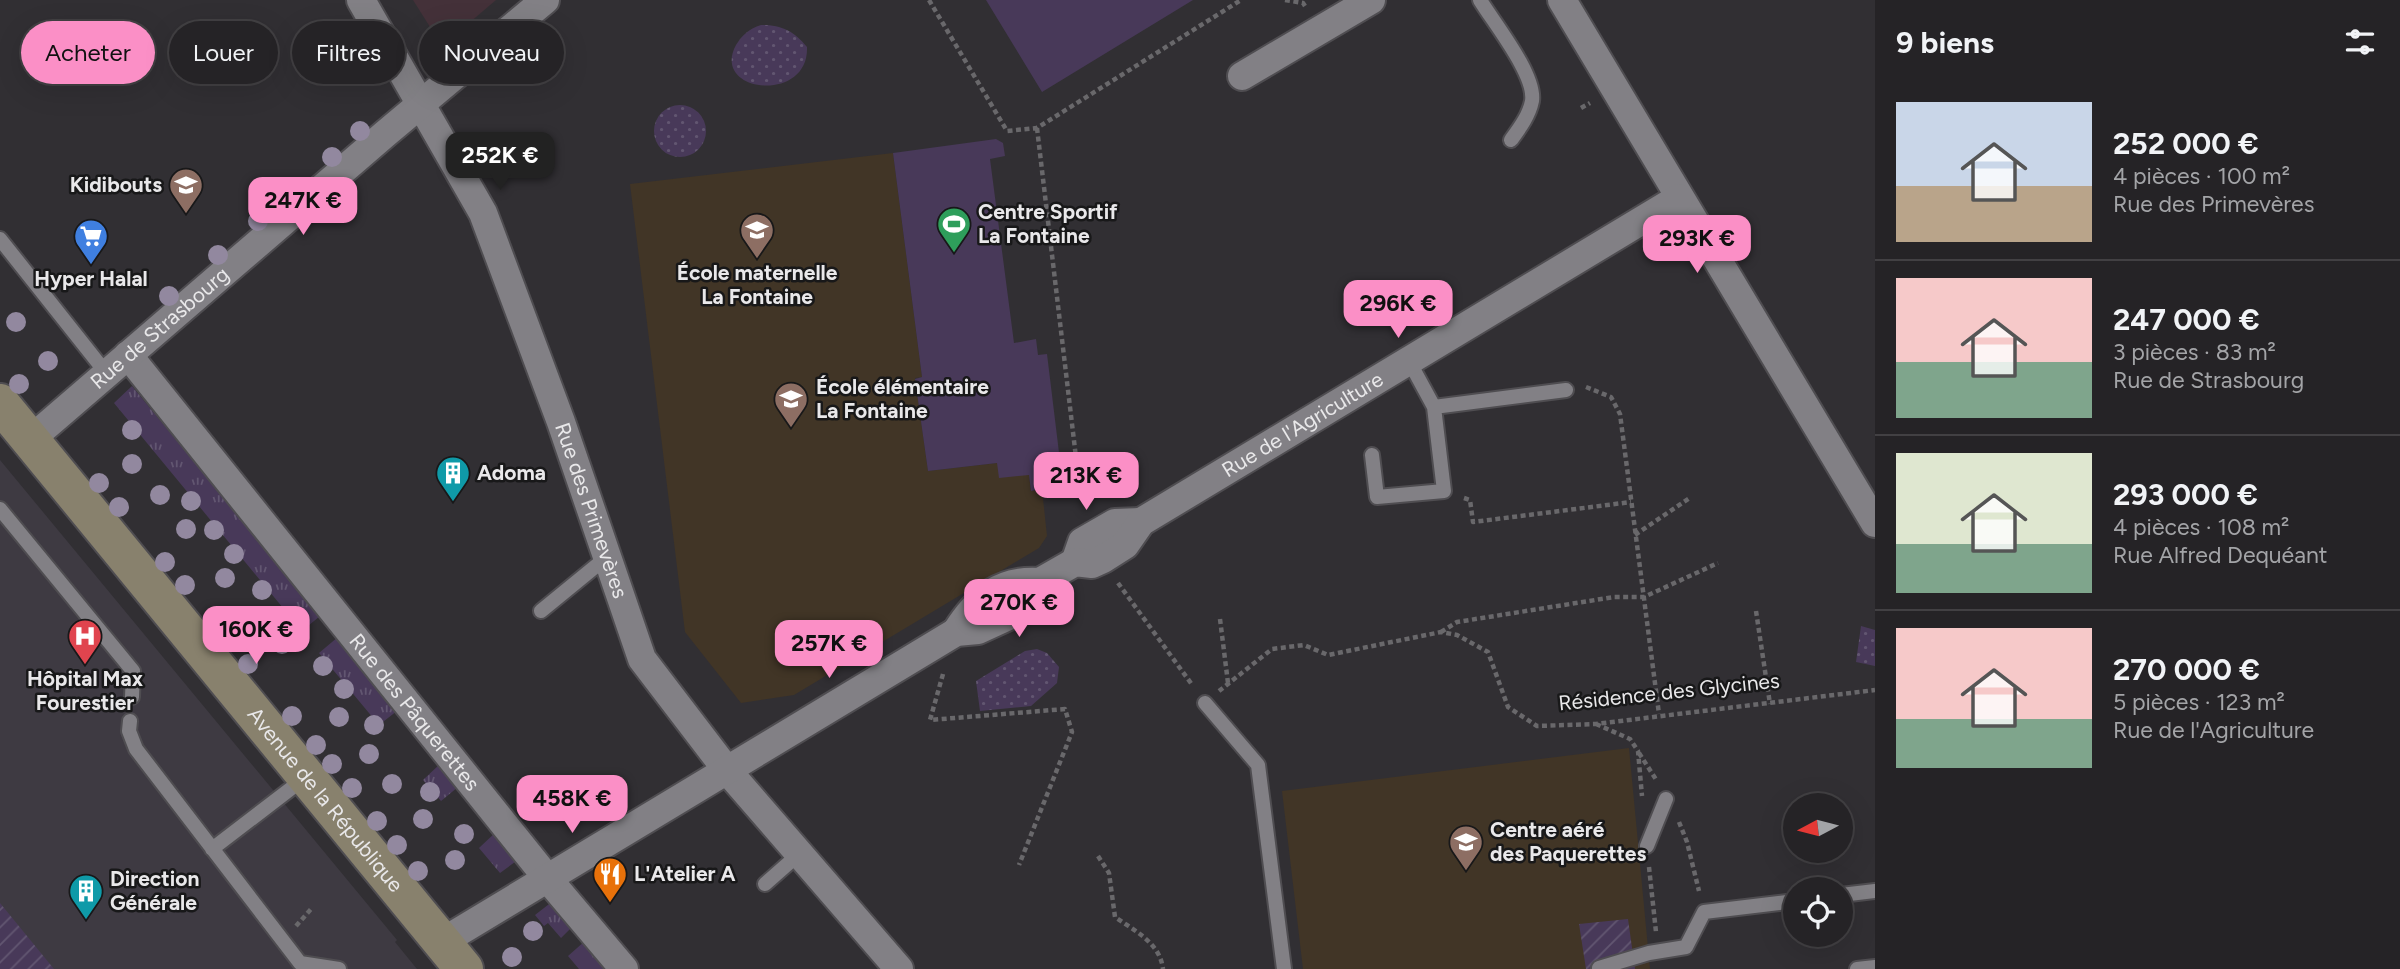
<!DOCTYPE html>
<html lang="fr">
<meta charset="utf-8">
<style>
:root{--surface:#252326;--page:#2d2b2e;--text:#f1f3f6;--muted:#a3a4a7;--line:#424043;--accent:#fb8fc6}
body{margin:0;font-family:Figtree,sans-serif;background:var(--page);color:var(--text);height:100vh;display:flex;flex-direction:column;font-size:26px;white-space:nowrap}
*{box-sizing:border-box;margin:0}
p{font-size:23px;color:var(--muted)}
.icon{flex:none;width:38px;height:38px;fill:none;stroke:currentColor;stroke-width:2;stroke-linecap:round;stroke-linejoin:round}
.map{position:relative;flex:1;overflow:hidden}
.drawer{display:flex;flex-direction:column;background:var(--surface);width:525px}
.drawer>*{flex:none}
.hud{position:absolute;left:21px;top:21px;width:665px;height:63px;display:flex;gap:14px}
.needle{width:46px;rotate:263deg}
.fabs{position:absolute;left:1783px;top:793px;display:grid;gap:14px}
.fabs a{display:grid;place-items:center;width:70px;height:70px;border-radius:50%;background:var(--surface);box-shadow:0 7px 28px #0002,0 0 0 2px var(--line);font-size:35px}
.price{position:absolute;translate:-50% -60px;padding:0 16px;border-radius:14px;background:var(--accent);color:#111;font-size:23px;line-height:46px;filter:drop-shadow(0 2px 4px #0008)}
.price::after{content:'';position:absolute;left:50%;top:42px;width:21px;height:16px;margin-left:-10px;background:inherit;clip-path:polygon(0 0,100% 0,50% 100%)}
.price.active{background:#222;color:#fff}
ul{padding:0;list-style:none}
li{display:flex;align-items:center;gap:21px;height:175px;padding:0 21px}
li+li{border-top:2px solid var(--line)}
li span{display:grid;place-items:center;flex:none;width:196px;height:140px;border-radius:0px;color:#555}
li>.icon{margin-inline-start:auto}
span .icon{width:84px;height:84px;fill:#fffc;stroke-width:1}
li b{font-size:30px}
h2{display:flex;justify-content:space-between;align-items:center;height:84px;padding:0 21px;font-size:30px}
.tag{padding:0 24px;border-radius:32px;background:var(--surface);box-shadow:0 7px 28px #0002,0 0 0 2px var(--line);font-size:24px;line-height:63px}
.tag.active{background:var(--accent);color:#111}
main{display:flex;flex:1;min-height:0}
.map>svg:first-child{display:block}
.commercial{fill:#443139}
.education{fill:#413526}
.built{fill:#3e3a42}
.grass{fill:url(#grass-tufts)}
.park{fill:url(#park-dots)}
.garden{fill:url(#garden-furrows)}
.pitch{fill:#483959}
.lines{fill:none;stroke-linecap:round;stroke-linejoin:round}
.lane-casing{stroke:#4f4d51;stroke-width:18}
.street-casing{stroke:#4f4d51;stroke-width:32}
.secondary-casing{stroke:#4f4d51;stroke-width:42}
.path{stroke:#69686b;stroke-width:4.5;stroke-dasharray:5 3.5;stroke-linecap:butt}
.lane{stroke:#828085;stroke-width:14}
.street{stroke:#828085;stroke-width:28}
.secondary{stroke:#88816d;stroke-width:38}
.tree{fill:#92889f}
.labels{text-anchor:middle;stroke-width:5;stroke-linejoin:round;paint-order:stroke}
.poi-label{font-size:21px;font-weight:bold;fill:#e9e8ea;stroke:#181819;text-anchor:start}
.street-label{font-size:21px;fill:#e9e8ea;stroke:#181819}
</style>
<main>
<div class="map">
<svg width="1875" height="969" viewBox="0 0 1875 969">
<defs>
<pattern id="grass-tufts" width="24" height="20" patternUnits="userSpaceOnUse" patternTransform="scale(1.75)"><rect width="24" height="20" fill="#483959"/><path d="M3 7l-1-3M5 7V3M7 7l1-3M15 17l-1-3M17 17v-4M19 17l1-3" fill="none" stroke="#625671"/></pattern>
<pattern id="park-dots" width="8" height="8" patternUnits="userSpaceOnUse" patternTransform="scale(1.75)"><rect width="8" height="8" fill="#483959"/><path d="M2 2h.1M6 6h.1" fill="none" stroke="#625671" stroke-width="1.8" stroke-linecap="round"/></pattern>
<pattern id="garden-furrows" width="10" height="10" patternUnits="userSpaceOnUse" patternTransform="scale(1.75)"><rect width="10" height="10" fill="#483959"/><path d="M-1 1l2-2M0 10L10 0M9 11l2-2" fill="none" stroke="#625671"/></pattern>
</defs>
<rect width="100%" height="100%" fill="#312f33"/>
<path class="commercial" d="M413,0h83l-54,46z"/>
<path class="education" d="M893,153l29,224 -7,1 13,93 69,-8 32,12 2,16 11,-2 5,47 -8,12 -245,147 -53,8 -56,-71 -55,-448z
M1629,748l21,221h-347l-21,-178z"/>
<path class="built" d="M0,460l397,480 -2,2 22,27h-417z"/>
<path class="grass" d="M132,386l188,230 -18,15 -188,-228z
M338,637l64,70 -23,18 -60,-72z
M440,764l18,23 -17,14 -18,-21z
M496,832l23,27 -19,14 -21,-25z
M553,901l20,25 -12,12 -13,-15 -4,3 -9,-11z
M585,941l24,28h-30l-11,-13z"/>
<path class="park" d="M761,25c21,0 33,6 46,22 2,57 -97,46 -71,-2 7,-11 13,-16 25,-20z
M654 131a26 26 0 1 1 52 0a26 26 0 1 1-52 0Z
M1861,626l14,4v36l-19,-4z
M1037,649l10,4 12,14 -2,16 -26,23 -51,5 -4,-30 49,-30z"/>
<path class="garden" d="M0,903l54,66h-54z
M1628,919l7,50h-49l-7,-45z"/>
<path class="pitch" d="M986,0h207l-151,92z
M996,139l7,4 2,13 -15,3 24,184 22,-4 2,16 9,-1 14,115 -3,2 2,14 -29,6 -2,-16 -30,3 -2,-15 -69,8 -13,-92 7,-2 -29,-224z"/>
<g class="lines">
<g class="lane-casing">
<path id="lane" d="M1480,0c14,23 56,75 52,101 -3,15 -13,28 -21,39
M0,239l107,135
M1434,407l132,-17
M1372,455l5,42 67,-6 -10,-84 -25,-46
M0,509l133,162 -1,26
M541,611l66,-54
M1205,703l53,62 26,204
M130,721l-1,10 7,18 164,214 39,6
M1647,846l19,-47
M212,849l94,-72
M765,884l34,-30
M1841,895l34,-4
M1599,968l50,-15 37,-6 18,-35 92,-11
M1857,969l18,-2"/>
</g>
<g class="street-casing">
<g id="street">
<path id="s1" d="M361,0l122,213 78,209 81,237 84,110 173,200"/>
<path d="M1562,0l313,523"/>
<path d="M1242,76l129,-76"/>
<path id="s2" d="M128,355l420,524 76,90"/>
<path id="s3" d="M31,439l354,-305 160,-134"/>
<path d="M1075,562l7,-20 33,-19 26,-1"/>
<path d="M956,632c21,-33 44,-53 84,-50"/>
<path id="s4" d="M442,942l514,-310 22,-2 48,-22 14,-26 35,-20 17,2 11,-5 22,-14 16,-23 538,-324"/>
</g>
</g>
<g class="secondary-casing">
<g id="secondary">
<path id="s5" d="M0,403l464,566"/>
</g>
</g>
<path class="path" d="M929,0l78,131 30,-3 204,-128
M1285,0l18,3 2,3
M1581,108l9,-5
M1037,128l42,355 10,22
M1586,387l25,10 9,17 39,300
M1464,498l6,2 3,22 158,-20
M1635,535l56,-38
M1118,583l75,103
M1756,611l14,93
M1220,619l8,64
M1441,632l16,-10 157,-25h30l74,-34
M943,674l-13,46 135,-11 7,23 -53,133
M1219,691l53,-42 32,-4 24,10 113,-23 16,3 31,17 20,55 29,19 59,-2 279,-34
M1596,724l34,15 8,12 4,45
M1639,753l18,28
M1679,822l8,20 12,49
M1098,856l11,17 6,44c20,14 45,26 48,52
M1649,867l7,65
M296,926l16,-18"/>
<use href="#lane" class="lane"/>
<use href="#street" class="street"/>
<use href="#secondary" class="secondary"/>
</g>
<g class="tree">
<circle cx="360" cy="131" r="10"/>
<circle cx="332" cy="157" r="10"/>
<circle cx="286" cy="197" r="10"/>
<circle cx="258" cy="221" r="10"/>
<circle cx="218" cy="255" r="10"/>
<circle cx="169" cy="296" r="10"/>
<circle cx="16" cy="322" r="10"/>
<circle cx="48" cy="361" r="10"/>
<circle cx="19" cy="384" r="10"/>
<circle cx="132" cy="430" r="10"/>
<circle cx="132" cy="464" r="10"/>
<circle cx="99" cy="483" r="10"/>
<circle cx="160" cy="495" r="10"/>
<circle cx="191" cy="501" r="10"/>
<circle cx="119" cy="507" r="10"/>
<circle cx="186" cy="529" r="10"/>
<circle cx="214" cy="530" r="10"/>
<circle cx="234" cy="554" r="10"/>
<circle cx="165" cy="562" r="10"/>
<circle cx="225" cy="578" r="10"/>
<circle cx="185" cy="585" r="10"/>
<circle cx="262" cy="590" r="10"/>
<circle cx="288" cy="622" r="10"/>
<circle cx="282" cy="644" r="10"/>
<circle cx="248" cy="664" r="10"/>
<circle cx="323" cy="666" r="10"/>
<circle cx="344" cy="689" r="10"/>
<circle cx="292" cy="716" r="10"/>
<circle cx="339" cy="717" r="10"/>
<circle cx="374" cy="725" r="10"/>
<circle cx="316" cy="745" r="10"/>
<circle cx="369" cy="754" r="10"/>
<circle cx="332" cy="764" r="10"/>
<circle cx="392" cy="784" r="10"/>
<circle cx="352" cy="788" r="10"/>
<circle cx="430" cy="792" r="10"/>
<circle cx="423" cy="819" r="10"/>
<circle cx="377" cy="821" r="10"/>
<circle cx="464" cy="834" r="10"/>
<circle cx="397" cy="845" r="10"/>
<circle cx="455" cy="860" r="10"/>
<circle cx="418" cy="871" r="10"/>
<circle cx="533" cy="931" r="10"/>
<circle cx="512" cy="957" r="10"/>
</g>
<defs>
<g id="school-pin" transform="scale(1.75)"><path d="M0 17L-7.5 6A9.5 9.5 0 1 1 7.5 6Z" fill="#8d6e63" stroke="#181819"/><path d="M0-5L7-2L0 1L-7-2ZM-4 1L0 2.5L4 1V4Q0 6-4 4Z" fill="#fff"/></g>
<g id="stadium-pin" transform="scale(1.75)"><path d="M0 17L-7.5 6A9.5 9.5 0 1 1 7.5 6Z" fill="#2e9e5b" stroke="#181819"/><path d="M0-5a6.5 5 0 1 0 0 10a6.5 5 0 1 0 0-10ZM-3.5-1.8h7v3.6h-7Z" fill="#fff"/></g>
<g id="supermarket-pin" transform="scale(1.75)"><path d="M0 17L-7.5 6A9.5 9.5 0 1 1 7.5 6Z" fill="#3f7fe0" stroke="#181819"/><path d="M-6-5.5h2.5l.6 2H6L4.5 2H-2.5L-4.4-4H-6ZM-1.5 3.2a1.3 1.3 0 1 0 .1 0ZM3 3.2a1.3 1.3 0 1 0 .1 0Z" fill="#fff"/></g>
<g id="building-pin" transform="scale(1.75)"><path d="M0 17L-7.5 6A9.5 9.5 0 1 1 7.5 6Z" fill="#0f9aa8" stroke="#181819"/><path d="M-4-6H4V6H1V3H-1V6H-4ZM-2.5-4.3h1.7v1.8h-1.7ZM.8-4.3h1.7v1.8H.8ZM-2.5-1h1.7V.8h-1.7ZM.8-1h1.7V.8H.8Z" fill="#fff"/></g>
<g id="hospital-pin" transform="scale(1.75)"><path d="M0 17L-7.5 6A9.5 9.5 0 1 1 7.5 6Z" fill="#e0444e" stroke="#181819"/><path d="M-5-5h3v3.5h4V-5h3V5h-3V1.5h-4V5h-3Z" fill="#fff"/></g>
<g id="restaurant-pin" transform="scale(1.75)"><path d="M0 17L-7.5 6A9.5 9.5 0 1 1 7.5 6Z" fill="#e8710a" stroke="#181819"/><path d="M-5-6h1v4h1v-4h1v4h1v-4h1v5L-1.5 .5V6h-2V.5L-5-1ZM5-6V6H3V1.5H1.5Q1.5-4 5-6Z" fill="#fff"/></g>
</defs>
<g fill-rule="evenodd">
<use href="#school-pin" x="186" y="185"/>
<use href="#stadium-pin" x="954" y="224"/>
<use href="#school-pin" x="757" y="230"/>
<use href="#supermarket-pin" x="91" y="236"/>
<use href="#school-pin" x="791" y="399"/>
<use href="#building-pin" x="453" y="473"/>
<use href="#hospital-pin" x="85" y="636"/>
<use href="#school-pin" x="1466" y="842"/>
<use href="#restaurant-pin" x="610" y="874"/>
<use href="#building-pin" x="86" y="891"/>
</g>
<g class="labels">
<g class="poi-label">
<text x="162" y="192" text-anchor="end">Kidibouts</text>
<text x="978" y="219">Centre Sportif<tspan x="978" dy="24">La Fontaine</tspan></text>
<text x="757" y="280" text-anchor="middle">École maternelle<tspan x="757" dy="24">La Fontaine</tspan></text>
<text x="91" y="286" text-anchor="middle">Hyper Halal</text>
<text x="816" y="394">École élémentaire<tspan x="816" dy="24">La Fontaine</tspan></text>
<text x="477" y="480">Adoma</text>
<text x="85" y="686" text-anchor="middle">Hôpital Max<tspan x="85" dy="24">Fourestier</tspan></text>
<text x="1490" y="837">Centre aéré<tspan x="1490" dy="24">des Paquerettes</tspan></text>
<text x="634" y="881">L'Atelier A</text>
<text x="110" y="886">Direction<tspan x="110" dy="24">Générale</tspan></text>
</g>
<g class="street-label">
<text dy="7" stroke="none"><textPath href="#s3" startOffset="170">Rue de Strasbourg</textPath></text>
<text dy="7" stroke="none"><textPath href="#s4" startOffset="1017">Rue de l'Agriculture</textPath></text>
<text dy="7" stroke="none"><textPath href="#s1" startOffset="562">Rue des Primevères</textPath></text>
<text transform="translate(1669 692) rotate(-6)" y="7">Résidence des Glycines</text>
<text dy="7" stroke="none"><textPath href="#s2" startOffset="458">Rue des Pâquerettes</textPath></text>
<text dy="7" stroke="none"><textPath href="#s5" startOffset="513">Avenue de la République</textPath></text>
</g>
</g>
</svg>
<div class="fabs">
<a><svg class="needle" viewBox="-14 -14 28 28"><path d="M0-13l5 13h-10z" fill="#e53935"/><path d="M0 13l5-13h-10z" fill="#a3a4a7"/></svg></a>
<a><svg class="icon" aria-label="locate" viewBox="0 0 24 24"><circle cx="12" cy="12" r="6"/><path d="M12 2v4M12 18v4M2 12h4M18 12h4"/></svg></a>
</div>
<b class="price active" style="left:500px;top:192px">252K €</b>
<b class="price" style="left:303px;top:237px">247K €</b>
<b class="price" style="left:1697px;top:275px">293K €</b>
<b class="price" style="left:1398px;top:340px">296K €</b>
<b class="price" style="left:1086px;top:512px">213K €</b>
<b class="price" style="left:1019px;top:639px">270K €</b>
<b class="price" style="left:256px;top:666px">160K €</b>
<b class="price" style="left:829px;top:680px">257K €</b>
<b class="price" style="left:572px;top:835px">458K €</b>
<div class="hud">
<a class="tag active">Acheter</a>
<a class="tag">Louer</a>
<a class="tag">Filtres</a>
<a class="tag">Nouveau</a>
</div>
</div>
<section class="drawer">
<h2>9 biens<svg class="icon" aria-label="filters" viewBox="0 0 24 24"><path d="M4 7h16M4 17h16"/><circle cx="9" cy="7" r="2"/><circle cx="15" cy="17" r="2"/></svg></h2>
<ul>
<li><span style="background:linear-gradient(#c9d6e8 60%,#b9a48a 0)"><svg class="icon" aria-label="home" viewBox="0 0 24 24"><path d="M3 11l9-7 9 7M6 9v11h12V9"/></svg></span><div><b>252 000 €</b><p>4 pièces · 100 m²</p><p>Rue des Primevères</p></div></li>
<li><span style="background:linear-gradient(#f6c9c9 60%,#7fa58c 0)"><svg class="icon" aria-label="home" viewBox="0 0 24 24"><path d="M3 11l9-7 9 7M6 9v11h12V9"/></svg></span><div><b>247 000 €</b><p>3 pièces · 83 m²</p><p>Rue de Strasbourg</p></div></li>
<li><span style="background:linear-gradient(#dfe7d0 65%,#7fa58c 0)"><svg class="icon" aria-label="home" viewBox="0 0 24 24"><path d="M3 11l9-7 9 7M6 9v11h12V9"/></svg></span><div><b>293 000 €</b><p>4 pièces · 108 m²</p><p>Rue Alfred Dequéant</p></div></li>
<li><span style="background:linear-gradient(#f6c9c9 65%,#7fa58c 0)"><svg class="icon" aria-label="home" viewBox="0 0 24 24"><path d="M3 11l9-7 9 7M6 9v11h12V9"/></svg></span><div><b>270 000 €</b><p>5 pièces · 123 m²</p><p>Rue de l'Agriculture</p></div></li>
</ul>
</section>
</main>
